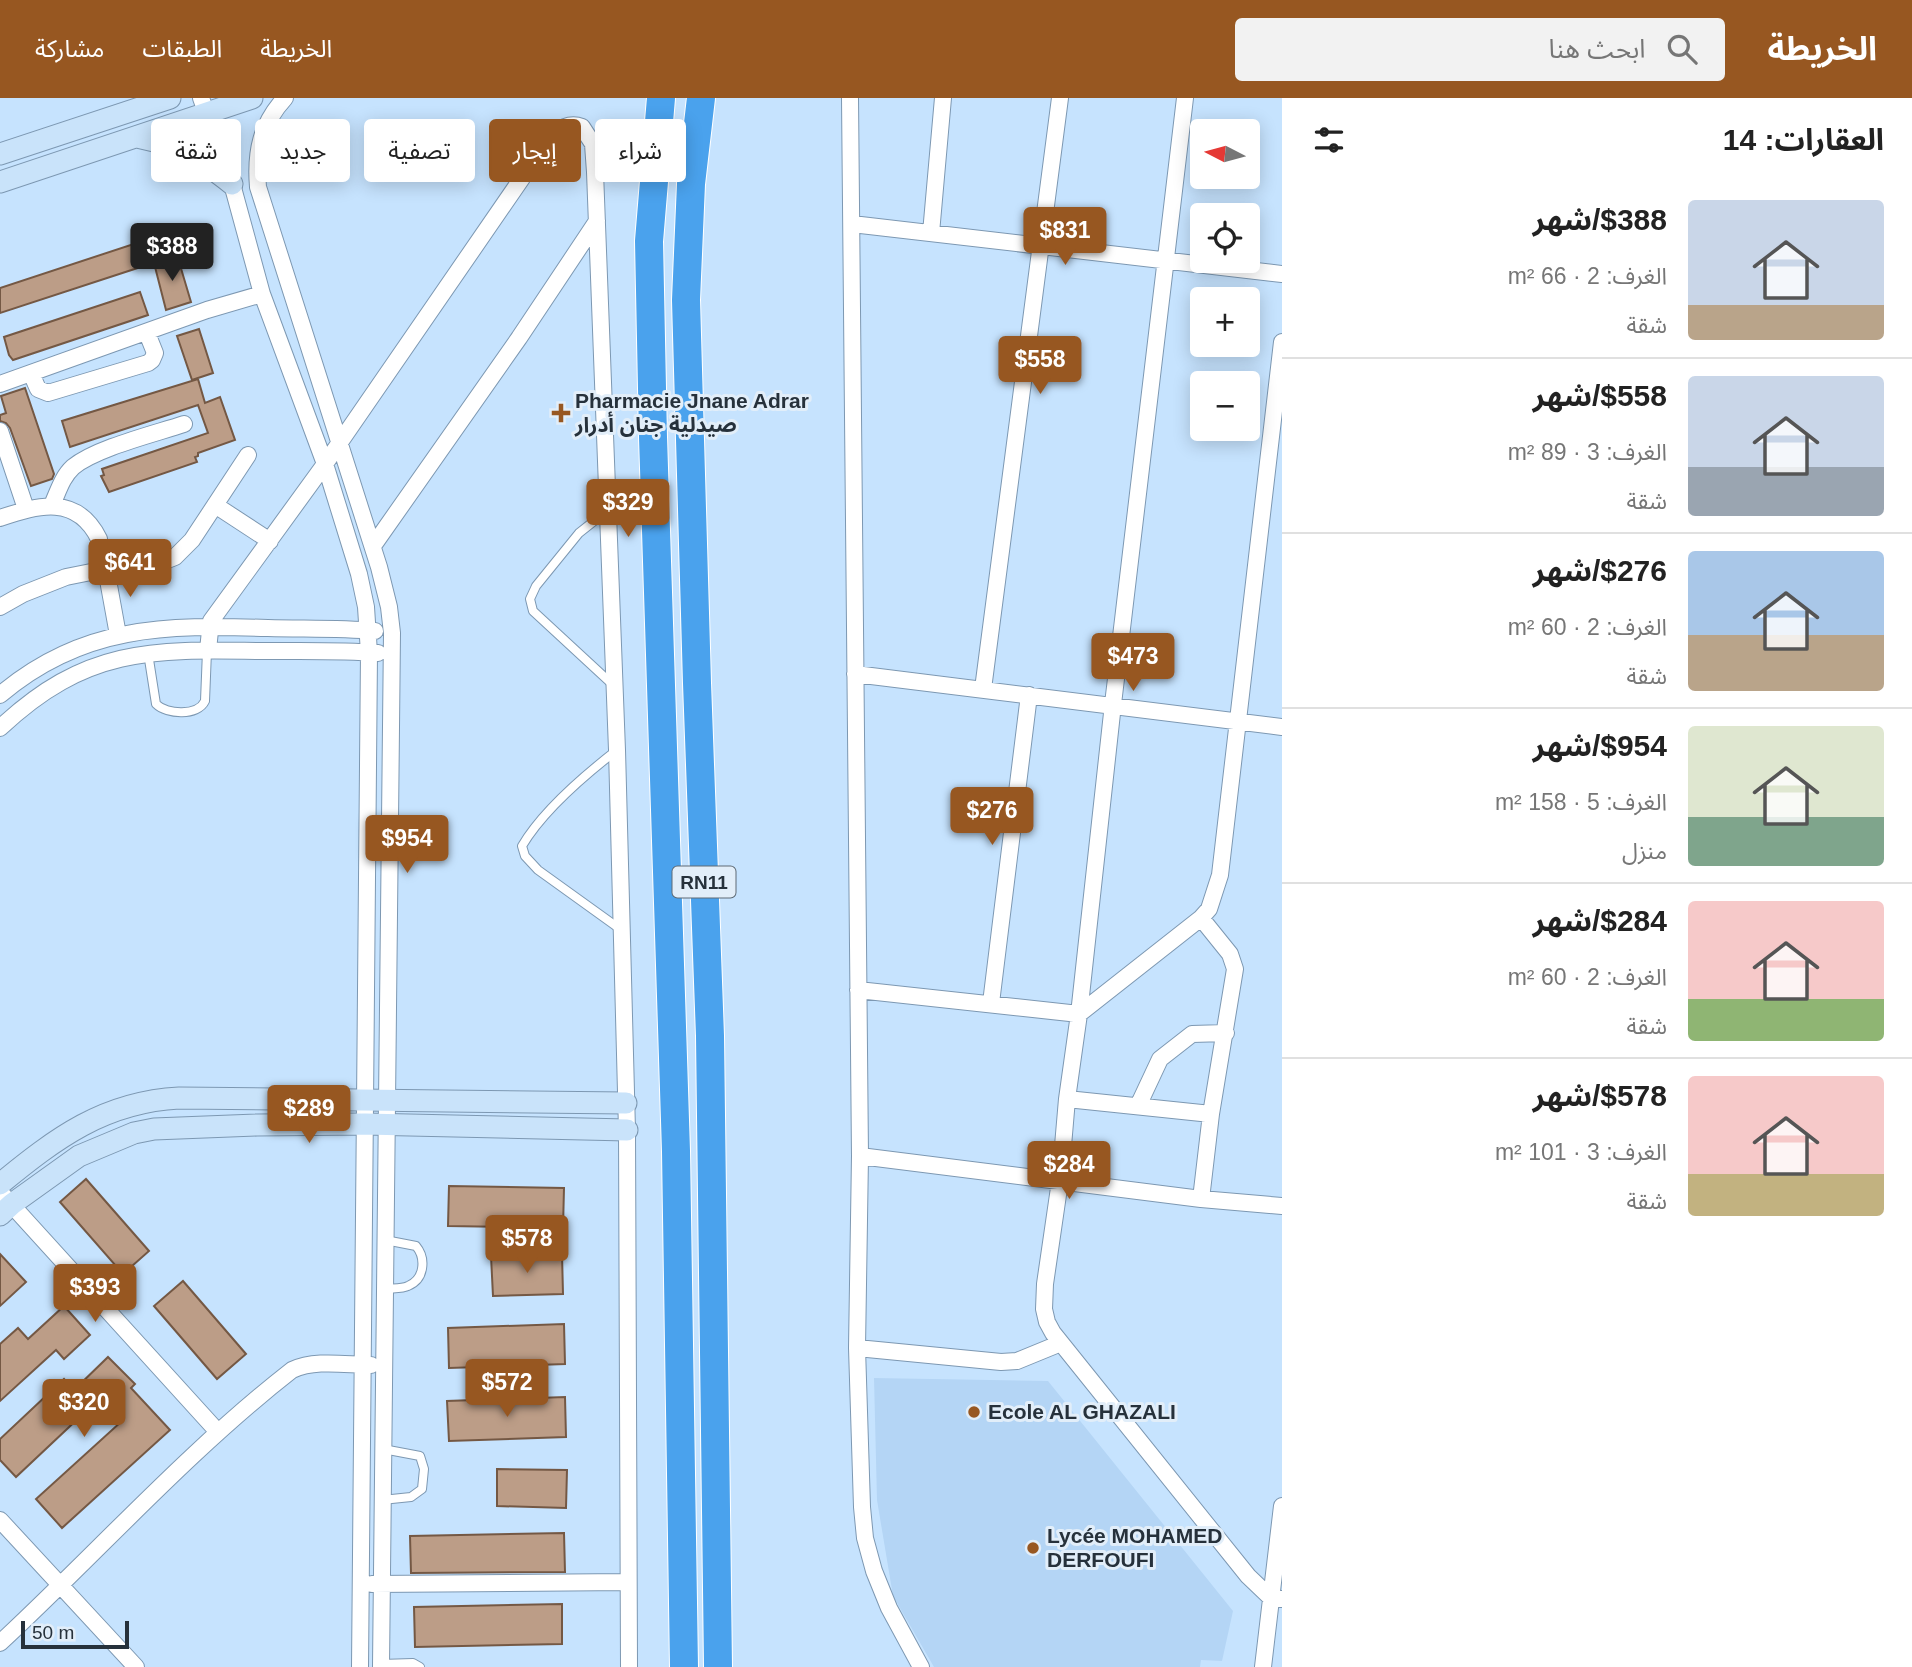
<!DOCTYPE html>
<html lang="ar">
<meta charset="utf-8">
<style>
:root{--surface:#fff;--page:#f2f2f2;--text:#222;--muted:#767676;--line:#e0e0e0;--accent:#975721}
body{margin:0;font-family:Arial,"Noto Sans Arabic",sans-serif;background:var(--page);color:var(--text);direction:rtl;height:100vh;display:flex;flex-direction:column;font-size:26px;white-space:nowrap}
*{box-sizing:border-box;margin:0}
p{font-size:23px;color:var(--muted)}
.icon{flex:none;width:38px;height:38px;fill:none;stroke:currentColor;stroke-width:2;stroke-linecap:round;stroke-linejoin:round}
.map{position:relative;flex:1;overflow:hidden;direction:ltr}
.drawer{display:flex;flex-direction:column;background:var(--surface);width:630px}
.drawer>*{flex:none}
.top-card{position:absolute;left:21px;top:21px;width:665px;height:63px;direction:rtl;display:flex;gap:14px}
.needle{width:46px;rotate:276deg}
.buttons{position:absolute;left:1190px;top:21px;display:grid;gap:14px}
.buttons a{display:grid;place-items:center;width:70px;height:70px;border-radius:7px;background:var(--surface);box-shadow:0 4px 18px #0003;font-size:35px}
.scale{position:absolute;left:21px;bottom:18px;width:108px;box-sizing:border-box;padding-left:7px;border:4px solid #26313b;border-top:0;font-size:19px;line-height:24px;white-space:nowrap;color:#26313b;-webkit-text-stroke:5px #e2eef9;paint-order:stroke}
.price{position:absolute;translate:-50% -60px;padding:0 16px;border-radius:7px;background:var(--accent);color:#fff;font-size:23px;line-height:46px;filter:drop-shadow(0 2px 4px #0008)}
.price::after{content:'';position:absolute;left:50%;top:42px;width:21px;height:16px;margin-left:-10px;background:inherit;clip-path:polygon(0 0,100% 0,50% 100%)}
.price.on{background:#222;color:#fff}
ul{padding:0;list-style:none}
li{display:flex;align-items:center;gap:21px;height:175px;padding:0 28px}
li+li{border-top:2px solid var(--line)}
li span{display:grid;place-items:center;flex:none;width:196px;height:140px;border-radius:7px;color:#555}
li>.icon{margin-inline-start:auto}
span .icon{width:84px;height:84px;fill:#fffc;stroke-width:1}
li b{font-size:30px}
h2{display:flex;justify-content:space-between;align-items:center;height:84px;padding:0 28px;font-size:30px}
.chip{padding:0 24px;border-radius:7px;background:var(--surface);box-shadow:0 4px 18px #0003;font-size:24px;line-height:63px}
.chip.on{background:var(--accent);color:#fff}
header{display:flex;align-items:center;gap:42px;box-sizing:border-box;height:98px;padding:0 35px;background:var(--accent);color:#fff}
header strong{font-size:33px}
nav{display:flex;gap:38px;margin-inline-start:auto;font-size:24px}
.search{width:490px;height:63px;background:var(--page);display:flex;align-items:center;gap:18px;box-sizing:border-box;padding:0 24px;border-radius:7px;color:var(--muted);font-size:26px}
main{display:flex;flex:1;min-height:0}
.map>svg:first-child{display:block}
.built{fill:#b4d5f5}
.building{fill:#bc9d87;stroke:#745844;stroke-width:2}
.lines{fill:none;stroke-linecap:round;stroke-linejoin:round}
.lane-casing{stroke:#7d98b2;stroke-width:10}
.street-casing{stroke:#7d98b2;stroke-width:18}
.secondary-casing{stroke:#7d98b2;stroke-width:23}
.highway-casing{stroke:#fff;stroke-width:30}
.lane{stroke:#fff;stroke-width:8}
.street{stroke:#fff;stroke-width:16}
.secondary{stroke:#c9e3fa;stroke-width:21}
.highway{stroke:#4aa2ed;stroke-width:28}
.poi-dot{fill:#975721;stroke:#e2eef9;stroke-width:2.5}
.labels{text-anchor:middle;stroke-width:6;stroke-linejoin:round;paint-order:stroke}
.shield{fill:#e2eef9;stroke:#5e6a74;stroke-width:2}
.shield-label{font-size:19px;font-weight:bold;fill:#26313b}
.poi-label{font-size:21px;font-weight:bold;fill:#26313b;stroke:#e2eef9;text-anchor:start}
</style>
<header>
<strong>الخريطة</strong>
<div class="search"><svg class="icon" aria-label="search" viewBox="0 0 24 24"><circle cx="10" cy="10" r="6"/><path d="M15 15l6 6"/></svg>ابحث هنا</div>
<nav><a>الخريطة</a><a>الطبقات</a><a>مشاركة</a></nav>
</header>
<main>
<section class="drawer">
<h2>العقارات: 14<svg class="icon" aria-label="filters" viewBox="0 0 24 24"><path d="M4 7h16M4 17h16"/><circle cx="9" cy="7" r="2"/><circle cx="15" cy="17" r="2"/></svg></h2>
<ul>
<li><span style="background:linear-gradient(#c9d6e8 75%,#b9a48a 0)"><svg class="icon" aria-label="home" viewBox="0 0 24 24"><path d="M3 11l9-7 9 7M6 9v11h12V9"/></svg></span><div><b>$388/شهر</b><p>الغرف: 2 · 66 m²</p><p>شقة</p></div></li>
<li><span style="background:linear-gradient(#c9d6e8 65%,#9aa5b1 0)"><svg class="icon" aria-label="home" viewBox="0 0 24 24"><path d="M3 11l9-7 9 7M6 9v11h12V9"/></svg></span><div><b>$558/شهر</b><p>الغرف: 3 · 89 m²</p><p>شقة</p></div></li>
<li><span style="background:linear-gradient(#a9c7e8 60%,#b9a48a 0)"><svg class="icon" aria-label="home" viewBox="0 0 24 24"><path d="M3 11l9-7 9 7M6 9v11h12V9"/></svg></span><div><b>$276/شهر</b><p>الغرف: 2 · 60 m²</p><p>شقة</p></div></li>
<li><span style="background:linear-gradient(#dfe7d0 65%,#7fa58c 0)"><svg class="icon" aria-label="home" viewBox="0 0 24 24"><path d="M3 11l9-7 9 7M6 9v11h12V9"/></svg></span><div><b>$954/شهر</b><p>الغرف: 5 · 158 m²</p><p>منزل</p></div></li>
<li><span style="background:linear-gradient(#f6c9c9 70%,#8fb573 0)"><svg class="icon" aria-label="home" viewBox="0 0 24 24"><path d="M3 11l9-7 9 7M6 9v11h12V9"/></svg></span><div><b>$284/شهر</b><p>الغرف: 2 · 60 m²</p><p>شقة</p></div></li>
<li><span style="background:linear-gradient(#f6c9c9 70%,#c2b280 0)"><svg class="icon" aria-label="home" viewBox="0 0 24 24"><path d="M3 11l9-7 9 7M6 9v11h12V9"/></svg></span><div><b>$578/شهر</b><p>الغرف: 3 · 101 m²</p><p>شقة</p></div></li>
</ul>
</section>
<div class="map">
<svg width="1282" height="1569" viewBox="0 0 1282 1569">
<rect width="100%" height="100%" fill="#c6e3fe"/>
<path class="built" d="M874,1280l174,3 185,230 -11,50 -21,-1 -1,7h-266l-41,-71 -16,-96z"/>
<path class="building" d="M152,140l7,23 -159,52v-25z
M177,157l14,47 -25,8 -12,-47z
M140,194l8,23 -135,45 -4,-5 -5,-18z
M199,231l14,44 -21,7 -15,-44z
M198,281l7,24 15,-6 15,43 -37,13v3l-3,1 2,5 -88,30 -8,-16 3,-1 -2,-6 106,-36 -10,-28 -128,42 -8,-26z
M25,290l29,86 -2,5 -21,7 -21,-58 -4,-5 -6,-2v-6l6,-2 -5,-17z
M86,1081l63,72 -26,23 -63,-72z
M449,1088l115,2 -1,40 -115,-2z
M0,1156l26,28 -26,24z
M562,1156l1,40 -70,2 -2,-40z
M183,1183l63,73 -29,25 -63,-73z
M64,1208l26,29 -26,24 -8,-9 -56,51v-57l18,-16 10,11z
M564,1226l1,40 -116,4 -1,-40z
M108,1259l27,27 -4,4 39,42 -108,98 -26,-29 86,-78 -22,-23 -84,79 -16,-17v-21l64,-60 10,11z
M565,1299l1,40 -117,4 -2,-40z
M497,1371l70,1 -1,38 -69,-2z
M564,1435l1,39 -154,1 -1,-37z
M562,1506v40l-147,3 -1,-40z"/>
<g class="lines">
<g class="lane-casing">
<path id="lane" d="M608,412l-29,23 -43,53 -6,13 3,12 79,73
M148,555l8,51c11,11 42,12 49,-3l2,-50
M617,652c-31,24 -75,62 -95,96l3,10 13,14 82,59
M385,1191c7,-1 17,0 23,-3 17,-7 18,-28 8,-40l-31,-6
M382,1402l29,-3 11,-8 2,-20 -4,-13 -37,-7
M381,1566l32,-1 7,4"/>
</g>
<g class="street-casing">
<path id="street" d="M201,0l31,86 30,110 63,170 34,110 7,33 3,46 -9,1014
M285,0c-24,26 -30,54 -27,89l121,380 10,40 3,26 -11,1034
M850,0l10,1058 -3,192 5,159 3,31 9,33 15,37 32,59
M1185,0l-72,606 -34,310 -12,85 -7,82 -15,103 -1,25 3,13 6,11 195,243 23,22 11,1
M852,126l430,50
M931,135l12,-135
M31,275l7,16 10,4 100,-30 4,-3 3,-7 -8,-20
M0,286l207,-74 55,-16
M0,333l26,78
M52,407c6,-13 10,-28 21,-38 23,-19 81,-33 111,-43
M215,407l55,36
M0,420c38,-13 77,-24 99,21
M373,448l146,-208 78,-117
M106,471l12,66
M0,509l23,-13 43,-17 40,-8 49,-4 20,-8 17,-17 56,-85
M208,552l3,-29 114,-157 206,-299c12,-16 27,-47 51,-38l11,17 2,28 22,578 10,380 2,537
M855,576l427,53
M983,591l77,-591
M0,597c82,-70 166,-70 268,-67 36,1 72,0 107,3
M0,630c85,-80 150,-79 261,-77 39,0 79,-1 117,2
M858,892l221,24 122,-96 8,-9 11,-34 62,-533
M991,905l38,-308
M1067,1001l144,15
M1138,1008l22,-47 32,-25 34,-1
M860,1058l341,43 81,7
M0,1094l218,240
M1201,1101l10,-85 24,-145 -5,-15 -29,-36
M857,1250l144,14 16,-1 44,-18
M0,1422l136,147
M372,1486l256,-2
M0,1545c98,-91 187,-191 292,-273 24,-11 54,-5 79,-5
M1263,1569l19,-161"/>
</g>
<g class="secondary-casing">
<path id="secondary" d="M137,39c43,9 61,20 95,47
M0,56l170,-56
M0,84l252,-84
M0,1086c56,-46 104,-82 179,-86l447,5
M0,1117l12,-11 67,-48 55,-23 20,-4 103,-4 108,-1 262,6"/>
</g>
<g class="highway-casing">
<path id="highway" d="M661,0l-12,143 4,196 23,714 8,516
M701,0l-10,86 -5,116 11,383 13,353 8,631"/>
</g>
<use href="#lane" class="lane"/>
<use href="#street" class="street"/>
<use href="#secondary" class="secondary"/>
<use href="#highway" class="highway"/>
</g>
<g class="poi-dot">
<path d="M557.5 304.5h7v7h7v7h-7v7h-7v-7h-7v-7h7z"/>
<circle cx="974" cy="1314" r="7"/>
<circle cx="1033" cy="1450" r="7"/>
</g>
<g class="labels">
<rect class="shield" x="672.5" y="768.5" width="63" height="31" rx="5"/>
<g class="shield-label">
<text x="704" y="791">RN11</text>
</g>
<g class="poi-label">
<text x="575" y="310">Pharmacie Jnane Adrar<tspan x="575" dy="24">صيدلية جنان أدرار</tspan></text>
<text x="988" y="1321">Ecole AL GHAZALI</text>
<text x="1047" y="1445">Lycée MOHAMED<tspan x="1047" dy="24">DERFOUFI</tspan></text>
</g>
</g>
</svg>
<div class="buttons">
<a><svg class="needle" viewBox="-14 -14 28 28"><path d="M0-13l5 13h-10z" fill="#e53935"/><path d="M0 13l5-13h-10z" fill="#767676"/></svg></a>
<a><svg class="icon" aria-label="locate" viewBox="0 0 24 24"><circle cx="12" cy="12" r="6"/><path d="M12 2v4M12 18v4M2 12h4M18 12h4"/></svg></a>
<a>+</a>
<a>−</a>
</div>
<div class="scale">50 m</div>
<b class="price" style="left:1065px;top:169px">$831</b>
<b class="price on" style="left:172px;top:185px">$388</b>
<b class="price" style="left:1040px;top:298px">$558</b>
<b class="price" style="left:628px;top:441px">$329</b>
<b class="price" style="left:130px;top:501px">$641</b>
<b class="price" style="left:1133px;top:595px">$473</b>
<b class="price" style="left:992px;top:749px">$276</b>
<b class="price" style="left:407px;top:777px">$954</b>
<b class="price" style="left:309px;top:1047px">$289</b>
<b class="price" style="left:1069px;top:1103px">$284</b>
<b class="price" style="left:527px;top:1177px">$578</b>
<b class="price" style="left:95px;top:1226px">$393</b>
<b class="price" style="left:507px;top:1321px">$572</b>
<b class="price" style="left:84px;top:1341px">$320</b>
<div class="top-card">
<a class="chip">شراء</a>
<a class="chip on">إيجار</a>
<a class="chip">تصفية</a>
<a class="chip">جديد</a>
<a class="chip">شقة</a>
</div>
</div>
</main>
